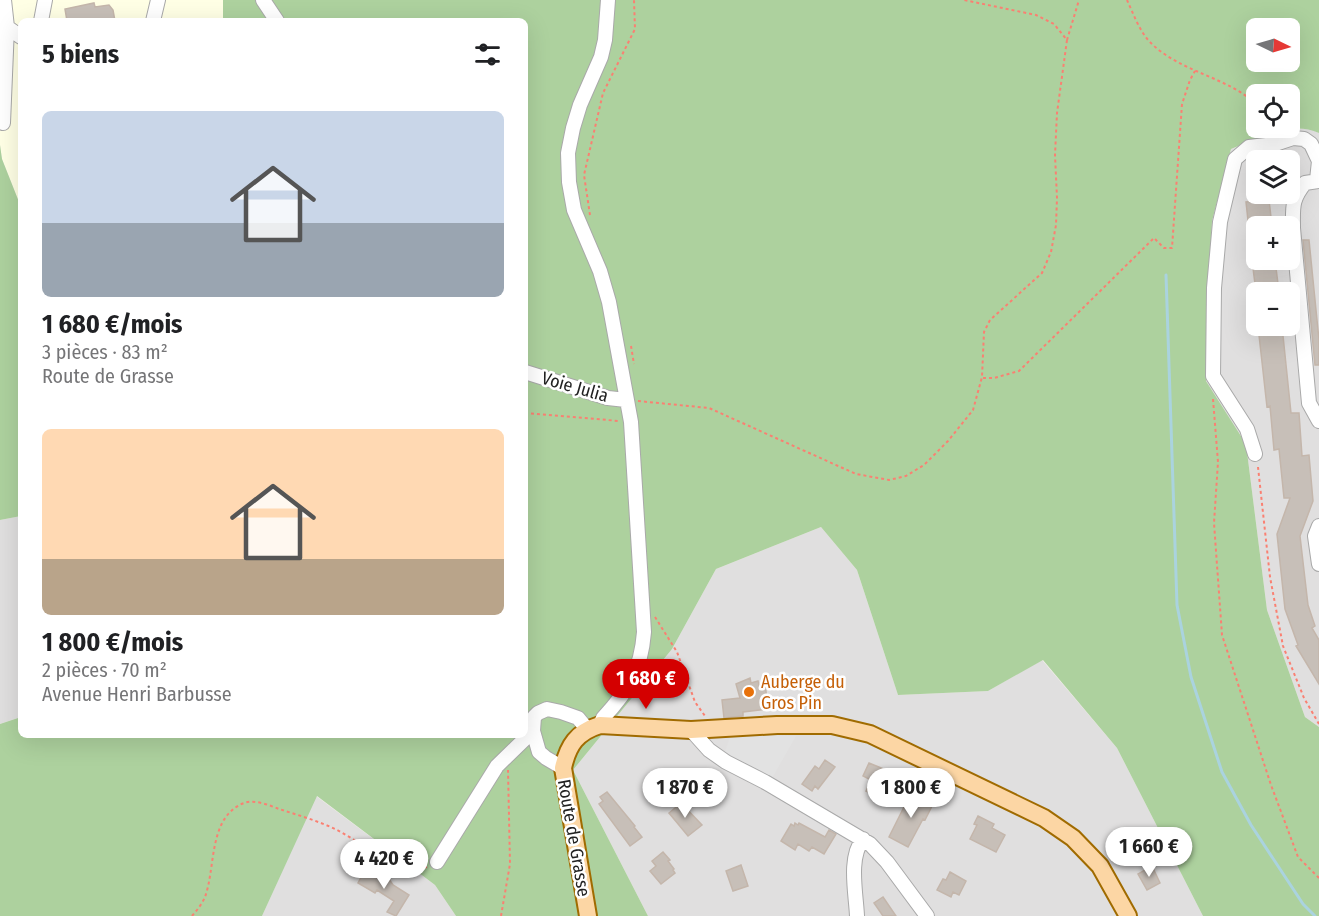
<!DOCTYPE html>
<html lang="fr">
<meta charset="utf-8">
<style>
:root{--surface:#fff;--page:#f2f2f2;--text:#202124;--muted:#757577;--accent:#d40000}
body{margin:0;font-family:"Fira Sans Condensed",sans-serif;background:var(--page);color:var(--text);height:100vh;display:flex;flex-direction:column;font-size:22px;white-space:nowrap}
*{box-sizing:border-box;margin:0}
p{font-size:20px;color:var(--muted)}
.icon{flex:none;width:33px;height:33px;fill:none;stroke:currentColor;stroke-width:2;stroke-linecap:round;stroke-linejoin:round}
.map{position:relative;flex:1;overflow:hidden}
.sheet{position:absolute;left:18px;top:18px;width:510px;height:720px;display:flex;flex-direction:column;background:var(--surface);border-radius:9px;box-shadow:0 6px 24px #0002}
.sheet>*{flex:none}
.needle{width:39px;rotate:95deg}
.fabs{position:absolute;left:1246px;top:18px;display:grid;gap:12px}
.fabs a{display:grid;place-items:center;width:54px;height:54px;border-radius:9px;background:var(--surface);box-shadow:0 6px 24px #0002;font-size:30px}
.price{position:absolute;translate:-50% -51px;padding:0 14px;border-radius:21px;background:#fff;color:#222;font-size:20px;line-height:39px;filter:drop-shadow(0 2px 3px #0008)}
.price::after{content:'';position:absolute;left:50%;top:36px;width:18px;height:14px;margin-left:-9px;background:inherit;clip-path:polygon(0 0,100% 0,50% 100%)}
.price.on{background:var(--accent);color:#fff}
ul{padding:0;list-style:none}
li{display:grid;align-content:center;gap:12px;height:318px;padding:0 24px}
li span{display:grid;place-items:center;height:186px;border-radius:9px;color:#555}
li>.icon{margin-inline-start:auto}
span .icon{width:108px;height:108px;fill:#fffc;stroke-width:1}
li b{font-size:26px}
h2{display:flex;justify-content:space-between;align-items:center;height:72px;padding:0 24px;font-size:26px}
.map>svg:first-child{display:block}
.residential{fill:#e0dfdf;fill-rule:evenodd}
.education{fill:#ffffe5}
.forest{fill:#add19e;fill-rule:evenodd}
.parking{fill:#e2e2e2}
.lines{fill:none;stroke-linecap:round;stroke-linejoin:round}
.stream{stroke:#aad3df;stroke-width:3}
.building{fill:#c7bfb8;stroke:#c4b6ab;stroke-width:1.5}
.minor-casing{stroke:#a9a9a9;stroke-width:16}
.major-casing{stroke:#a06b00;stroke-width:20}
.path{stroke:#fa8072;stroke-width:2;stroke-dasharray:3 3;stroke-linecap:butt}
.minor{stroke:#fff;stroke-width:14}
.major{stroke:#fcd6a4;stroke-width:16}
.food-dot{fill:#e8710a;stroke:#fff;stroke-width:2}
.labels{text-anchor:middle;stroke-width:5;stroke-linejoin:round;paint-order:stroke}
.street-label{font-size:18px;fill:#222;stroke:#fff}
.food-label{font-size:18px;fill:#c56008;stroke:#fff;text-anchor:start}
</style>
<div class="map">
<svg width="1319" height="916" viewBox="0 0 1319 916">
<rect width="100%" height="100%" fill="#f2efe9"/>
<path class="residential" d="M1309,128l10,5v594l-14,-10 -38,-107 -21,-166 -40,-63 6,-160 19,-72 52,-20zM1257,160h33v34h-33zM1257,226h33v34h-33zM1257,292h33v34h-33z
M21,516v201l-21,7v-204z
M821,527l36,43 41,125 90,-4 54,-31 75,88 86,168h-555l-75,-146 99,-121 44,-80z
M316,796l119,89 21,31h-194z"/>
<path class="education" d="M0,0h223v21h-202v186l-19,-48 -2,-14z"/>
<path class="forest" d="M223,0h1096v133c-29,-13 -61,6 -88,16l-19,72 -6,160 40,63 21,166 38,107 14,10v189h-116l-86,-168 -74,-88 -55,31 -90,4 -41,-125 -36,-43 -105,42 -44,80 -99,121 75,146h-192l-21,-31 -118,-89 -55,120h-262v-192l21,-7v18h504v-714h-302zM1257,28h33v34h-33zM1257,94h33v34h-33z
M0,145l2,14 19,48v309l-21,4z"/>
<path class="parking" d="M742,735l54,1 -24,42 -47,-26 5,-15z"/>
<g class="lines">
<path class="stream" d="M1166,275l11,330 14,72 31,95 29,53 52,79 12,12"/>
</g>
<path class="building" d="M94,3l1,4 14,-2 4,5 2,11h-48l-2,-12z
M1269,200l3,26h-15v22h-6l-5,-46z
M1303,240h6l10,100v25h-4z
M1252,260h23l4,32h-23z
M1258,326h24l9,87h8l3,43 7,-1 4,46 -13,35 8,69 7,21 -3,2 7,12v44l-23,-38 2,-1 -13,-36 -8,-75 13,-36h-6l-5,-49 -5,1 -4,-44 -3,1z
M750,678l1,5 7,-2 1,4 6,-2 3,26 -25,3v4l-19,2 -2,-18 18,-2 -4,-14z
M825,760l10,7 -17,22 -3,-3 -3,5 -10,-7 13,-18 4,3z
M869,763l17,7 -5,13 3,2 -6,11 -12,-5 5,-11 -8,-4z
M912,791l22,11 -9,18 -2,-1 -15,28 -19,-10z
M607,792l28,34 -1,1 8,10 -12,9 -31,-42 4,-3 -3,-4z
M681,803l21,22 -14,11 -19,-23z
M978,816l16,8 -2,4 13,7 -9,17 -26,-13 7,-14 -3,-1z
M795,823l3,2 1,-2 26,14 4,-7 7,4 -12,20 -12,-7 -3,4 -11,-7 -3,6 -14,-9 10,-17 3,2z
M663,852l7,8 -2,1 6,8 -1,1 2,3 -14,11 -11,-13 6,-5 -4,-5z
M741,865l7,21 -15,5 -7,-20z
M1152,866l8,17 -13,7 -9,-16z
M366,868l15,10 8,1 4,6 16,10 -13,21 -9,-4 7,-11 -17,-11 -2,3 -17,-10z
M950,872l16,9 -7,14 -6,-3 -2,5 -14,-7 6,-11 3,1z
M883,897l13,19h-13l-9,-13z"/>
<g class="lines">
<g class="minor-casing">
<path id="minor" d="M263,0l14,21
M41,21l4,-21
M153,21l5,-21
M7,27l14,10
M3,123l4,-96 -3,-27
M1319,181l-14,2c-14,17 -12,25 -12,45l16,175 10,18
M525,372l83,26 18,2
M1255,454l-8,-25 -34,-53 1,-88 6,-66 15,-63 14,-12 26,-3 18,-6 11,1 7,5 8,17 -2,19
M1319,526l-4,10 4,28
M600,725l3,-7c25,-27 38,-47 41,-86l-13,-210 -22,-120 -9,-31 -26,-61 -5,-28 -1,-29 5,-25 7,-23 21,-48 4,-17 3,-40
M691,730l18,20 17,12 39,20 105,62 17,18 40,54
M563,768l-17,-10 -7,-6 -6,-21 1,-14 4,-4 9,-4 14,3 17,6 9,11
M437,862l60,-96 36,-35
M857,916c-1,-23 -9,-58 6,-77"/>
</g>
<g class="major-casing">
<path id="major" d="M588,916l-25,-148c5,-23 14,-36 37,-43l91,5 86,-5h55l38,9 174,84 29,20 27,28 28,50"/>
</g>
<path class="path" d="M1127,0c6,13 12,30 22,41 29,31 78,35 108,64
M1067,40l12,-40
M590,215l-6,-40 19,-82 32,-64 -1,-29
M631,346l3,18
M983,378h11l25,-7 135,-133 10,10h8l10,-144 8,-24 5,-9
M1213,399l5,63 -4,61 8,112 49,150 27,72 21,21
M638,401l71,7 147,66 33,6 17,-4 18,-11 24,-24 25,-31 9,-33 2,-45 6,-12 52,-47 9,-21 5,-27 1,-27 -2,-43 2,-42 10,-73 -13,-16 -18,-9 -72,-15
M525,413l94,8
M1258,467l12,110 13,69 21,52 15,26
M655,617l22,35 18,50 10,14
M192,916c5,-6 10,-12 13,-19 11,-30 3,-80 39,-94 10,-4 25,2 35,6 19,6 39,12 56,20 31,15 56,43 92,38
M501,916l9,-52 -2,-94"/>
<use href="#minor" class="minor"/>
<use href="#major" class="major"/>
</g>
<circle class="food-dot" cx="749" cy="692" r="6"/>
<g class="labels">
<g class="street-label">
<text transform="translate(575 387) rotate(16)" y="6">Voie Julia</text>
<text transform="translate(574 838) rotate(80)" y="6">Route de Grasse</text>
</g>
<g class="food-label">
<text x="761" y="688">Auberge du<tspan x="761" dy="21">Gros Pin</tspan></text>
</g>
</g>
</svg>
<div class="fabs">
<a><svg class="needle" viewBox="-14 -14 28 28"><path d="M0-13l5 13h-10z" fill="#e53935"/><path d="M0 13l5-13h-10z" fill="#757577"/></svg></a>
<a><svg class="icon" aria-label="locate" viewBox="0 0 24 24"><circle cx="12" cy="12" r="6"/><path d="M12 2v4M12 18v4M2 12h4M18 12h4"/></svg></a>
<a><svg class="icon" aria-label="layers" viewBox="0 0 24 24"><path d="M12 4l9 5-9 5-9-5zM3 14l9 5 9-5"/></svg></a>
<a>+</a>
<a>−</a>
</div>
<b class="price on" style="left:646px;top:710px">1 680 €</b>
<b class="price" style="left:685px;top:819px">1 870 €</b>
<b class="price" style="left:911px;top:819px">1 800 €</b>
<b class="price" style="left:1149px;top:878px">1 660 €</b>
<b class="price" style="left:384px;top:890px">4 420 €</b>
<section class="sheet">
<h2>5 biens<svg class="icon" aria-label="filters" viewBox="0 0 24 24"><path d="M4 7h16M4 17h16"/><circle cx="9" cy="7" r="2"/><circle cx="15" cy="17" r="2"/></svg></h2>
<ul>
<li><span style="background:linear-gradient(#c9d6e8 60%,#9aa5b1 0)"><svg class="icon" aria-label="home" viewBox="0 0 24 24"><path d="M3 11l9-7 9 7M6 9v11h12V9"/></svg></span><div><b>1 680 €/mois</b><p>3 pièces · 83 m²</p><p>Route de Grasse</p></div></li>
<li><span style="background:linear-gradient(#ffd9b3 70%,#b9a48a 0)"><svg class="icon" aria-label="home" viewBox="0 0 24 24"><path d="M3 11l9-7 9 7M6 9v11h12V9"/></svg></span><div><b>1 800 €/mois</b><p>2 pièces · 70 m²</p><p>Avenue Henri Barbusse</p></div></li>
</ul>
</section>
</div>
